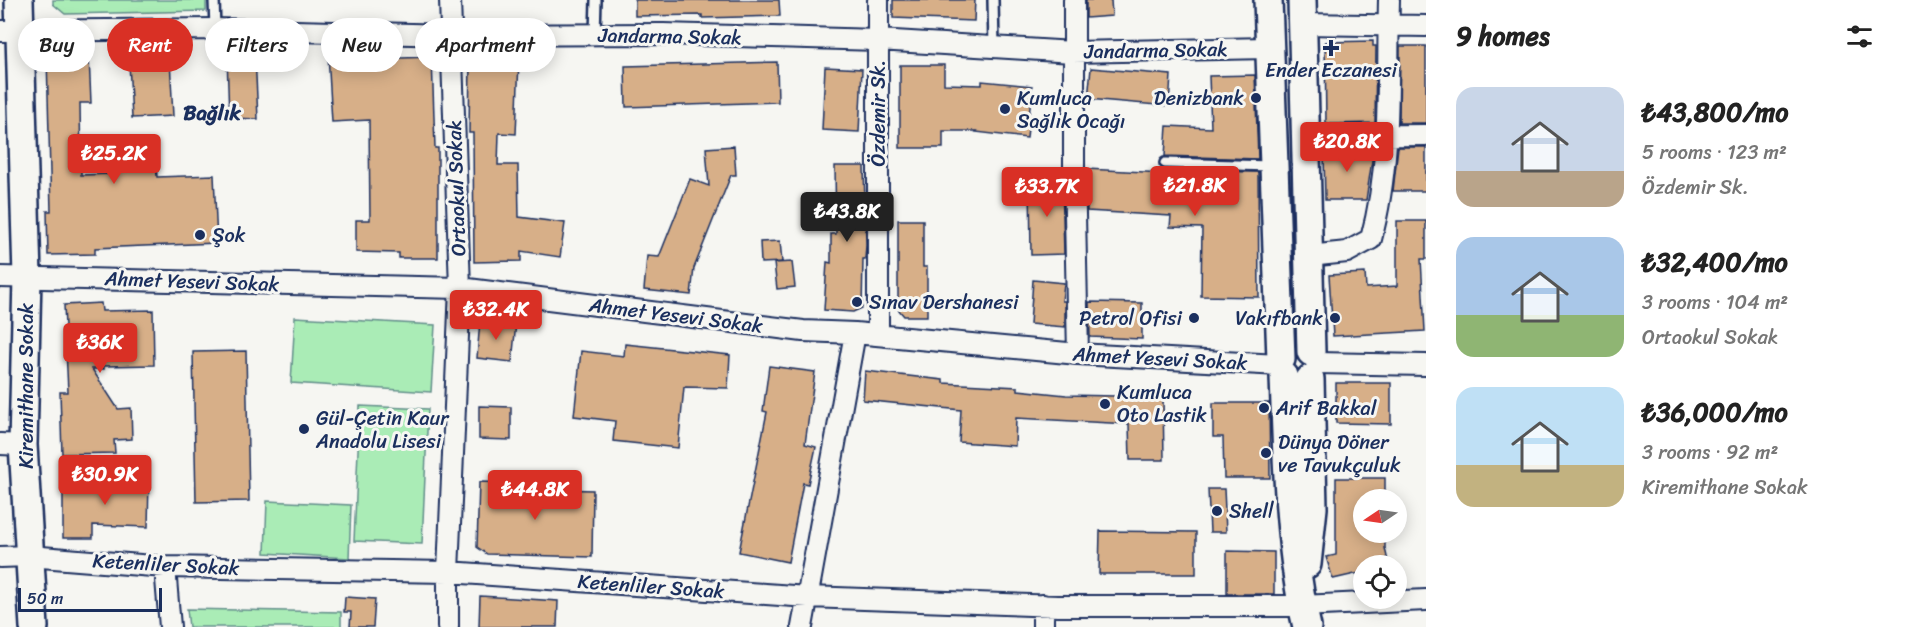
<!DOCTYPE html>
<meta charset="utf-8">
<style>
:root{--surface:#fff;--page:#f6f6f6;--text:#222;--muted:#767676;--accent:#d93025}
body{margin:0;font-family:Sriracha,sans-serif;background:var(--page);color:var(--text);height:100vh;display:flex;flex-direction:column;font-size:22px;white-space:nowrap}
*{box-sizing:border-box;margin:0}
p{font-size:20px;color:var(--muted)}
.icon{flex:none;width:33px;height:33px;fill:none;stroke:currentColor;stroke-width:2;stroke-linecap:round;stroke-linejoin:round}
.map{position:relative;flex:1;overflow:hidden}
.panel{display:flex;flex-direction:column;background:var(--surface);width:480px}
.panel>*{flex:none}
.guide{position:absolute;left:18px;top:18px;width:570px;height:54px;display:flex;gap:12px}
.needle{width:39px;rotate:257deg}
.controls{position:absolute;left:1353px;top:489px;display:grid;gap:12px}
.controls a{display:grid;place-items:center;width:54px;height:54px;border-radius:50%;background:var(--surface);box-shadow:0 3px 15px #0003;font-size:30px}
.scale{position:absolute;left:18px;bottom:15px;width:144px;box-sizing:border-box;padding-left:6px;border:3px solid #1b2f5e;border-top:0;font-size:16px;line-height:21px;white-space:nowrap;color:#1b2f5e;-webkit-text-stroke:4px #f6f6f2;paint-order:stroke}
.price{position:absolute;translate:-50% -51px;padding:0 14px;border-radius:6px;background:var(--accent);color:#fff;font-size:20px;line-height:39px;filter:drop-shadow(0 2px 3px #0008)}
.price::after{content:'';position:absolute;left:50%;top:36px;width:18px;height:14px;margin-left:-9px;background:inherit;clip-path:polygon(0 0,100% 0,50% 100%)}
.price.current{background:#222;color:#fff}
ul{padding:0;list-style:none}
li{display:flex;align-items:center;gap:18px;height:150px;padding:0 30px}
li span{display:grid;place-items:center;flex:none;width:168px;height:120px;border-radius:18px;color:#555}
li>.icon{margin-inline-start:auto}
span .icon{width:72px;height:72px;fill:#fffc;stroke-width:1}
li b{font-size:26px}
h2{display:flex;justify-content:space-between;align-items:center;height:72px;padding:0 30px;font-size:26px}
.chip{padding:0 21px;border-radius:27px;background:var(--surface);box-shadow:0 3px 15px #0003;font-size:21px;line-height:54px}
.chip.current{background:var(--accent);color:#fff}
main{display:flex;flex:1;min-height:0}
.map>svg:first-child{display:block}
.green{fill:#aaecb6;stroke:#628e8a;stroke-width:1.5}
.building{fill:#d7af88;stroke:#1b2f5e;stroke-width:1.5}
.lines{fill:none;stroke-linecap:round;stroke-linejoin:round}
.lane-casing{stroke:#1b2f5e;stroke-width:14}
.street-casing{stroke:#1b2f5e;stroke-width:24}
.secondary-casing{stroke:#1b2f5e;stroke-width:32}
.lane{stroke:#f6f6f2;stroke-width:9}
.street{stroke:#f6f6f2;stroke-width:20}
.secondary{stroke:#f6f6f2;stroke-width:27}
.poi-dot{fill:#1b2f5e;stroke:#f6f6f2;stroke-width:2}
.labels{text-anchor:middle;stroke-width:6;stroke-linejoin:round;paint-order:stroke}
.street-label{font-size:20px;fill:#1b2f5e;stroke:#f6f6f2}
.poi-label{font-size:20px;fill:#1b2f5e;stroke:#f6f6f2;text-anchor:start}
.neighbourhood-label{font-size:21px;font-weight:bold;fill:#1b2f5e;stroke:#f6f6f2}
</style>
<main>
<div class="map">
<svg width="1426" height="627" viewBox="0 0 1426 627">
<rect width="100%" height="100%" fill="#f6f6f2"/>
<filter id="ink" filterUnits="userSpaceOnUse"><feTurbulence type="fractalNoise" baseFrequency=".0167" numOctaves="2"/><feDisplacementMap in="SourceGraphic" scale="12" xChannelSelector="R" yChannelSelector="G"/><feConvolveMatrix kernelMatrix="1 2 1 2 8 2 1 2 1" color-interpolation-filters="sRGB"/></filter>
<g filter="url(#ink)">
<path class="green" d="M53,0h153v11l-141,3 -12,-10z
M295,317l140,8 -4,67 -140,-9z
M360,406l68,3 -6,135 -68,-3z
M267,501l84,4 -2,53 -84,-5z
M187,609l154,3v15h-152z"/>
<path class="building" d="M635,0h144l1,16 -78,2v-3l-67,1z
M893,0h82l-1,21 -81,-3z
M1086,0h25l1,16 -26,2z
M1373,41v5h3l-1,77 -49,1 -1,-82z
M1400,46h26v77h-27z
M371,53v6l61,-2 3,91h3v110h-39v-5l-43,-1v-32h14l-1,-100 -37,2 -4,-68z
M255,55l3,64 -29,-1 -2,-62z
M89,56l2,47h-11l1,72 31,-1v-11l44,-1 1,15 57,-2 3,68 -122,5v6l-47,1 -1,-44h4l-4,-154z
M470,59l49,1 -3,74 -17,-1 -1,32h20l1,52 46,6 -5,34 -39,-6v10l-47,1 -1,-129h-4z
M170,60l3,56 -41,2 -3,-55z
M777,62l1,40 -152,5 -1,-41z
M900,65h44v19l38,1v-4l50,5 -5,52 -51,-6 1,-1h-34v17h-43z
M825,67l37,2 -3,63 -37,-2z
M1091,68l80,7 -2,31 -81,-7z
M1255,75l3,84 -93,-3 2,-30 44,2 -2,-52z
M734,146l2,29h-5l-37,93 -3,27 -47,-5 3,-34 12,1 31,-78 19,7 -3,-38z
M1374,147l-8,53h-41l-1,-47h2v-5z
M1398,147h28v44h-33z
M835,166h29l2,79 -1,14h-2l-1,49 -9,4 -29,-2 3,-48 4,1v-29h5z
M1086,169l78,4v-3l94,2 1,125 -58,-1 1,-68 -32,-1 1,-11 -84,-5z
M1062,181l2,73 -33,1 -1,-73z
M898,220h25v47h4v49h-23l-6,-7z
M1397,221h29v38h-5l4,72 -92,5 -4,-61 36,-2 1,15 31,-2z
M780,241l2,21 -21,1 -1,-21z
M792,262l3,25 -18,2 -3,-26z
M1033,280l31,3 -2,18h3v26l-35,-3z
M1089,302l53,1v36l-52,-2z
M101,303l1,8 51,-1 1,55 -50,1v3h-12l26,40 13,-1 1,31 -18,1 1,13 -53,1 -2,-62h8l-4,-87z
M480,320l36,3 -4,39 -35,-4z
M625,344l105,11 -2,33 -44,-1 -6,61 -65,-7 2,-20 -41,-5 7,-65 43,5z
M246,351l3,150 -53,1 -3,-150z
M769,366l46,6 -10,72 11,3 -8,37 -5,-1 -15,79 -49,-10 28,-140 -4,-1z
M865,371l78,9v3l75,4v3l48,5 97,2 1,63h-34l-1,-36 -113,-6 -1,28 -56,-4 2,-32 -98,-10z
M1336,383h55v41l-55,-1z
M1213,403h56l1,75h-46l-1,-41h-10z
M479,406l32,1v33l-32,-1z
M114,478l35,1 -1,48 -55,-2v13h-30v-53l51,-1z
M1336,478h49v22h-21v32h21v16l4,18h-25v6l-31,7 -7,-22 10,-2z
M479,482l36,1v5l78,2 -1,67 -105,-3 -10,-7z
M1208,489h16l2,43h-16z
M1100,531l96,1v42h-97z
M1227,551l47,1v42h-47z
M480,596l78,5 -1,26h-78z
M345,597l30,2 -2,28h-23l1,-15h-7z"/>
<g class="lines">
<g class="lane-casing">
<path id="lane" d="M214,0l1,29
M993,0l1,47
M595,34l1,-34
M1165,163l106,3"/>
</g>
<g class="street-casing">
<path id="street" d="M1074,0v168l4,186
M1304,24l122,2
M0,31l215,-2 235,6 213,-1 215,6 195,12 195,-4
M1306,136l120,-1
M1309,256l38,-4 24,-13c21,-77 16,-159 18,-239
M0,277l460,11 343,43 52,2 223,21 202,11
M878,335v-335
M1316,363l110,2
M0,444l23,1
M0,557l29,-1 136,11 283,5 360,25 250,9h244l124,-6
M165,567l5,60
M448,627v-55l12,-284 -10,-288
M802,627l53,-294
M1043,627v-22"/>
</g>
<g class="secondary-casing">
<path id="secondary" d="M19,0l8,277 -4,168 11,182
M1268,0l13,359
M1302,0l9,352
M1284,376c3,84 4,169 23,251
M1307,564l6,-56 -3,-129"/>
</g>
<use href="#lane" class="lane"/>
<use href="#street" class="street"/>
<use href="#secondary" class="secondary"/>
</g>
</g>
<g class="poi-dot">
<path d="M1328 39h6v6h6v6h-6v6h-6v-6h-6v-6h6z"/>
<circle cx="1256" cy="98" r="6"/>
<circle cx="1005" cy="109" r="6"/>
<circle cx="200" cy="235" r="6"/>
<circle cx="857" cy="302" r="6"/>
<circle cx="1194" cy="318" r="6"/>
<circle cx="1335" cy="318" r="6"/>
<circle cx="1105" cy="404" r="6"/>
<circle cx="1264" cy="408" r="6"/>
<circle cx="304" cy="429" r="6"/>
<circle cx="1266" cy="453" r="6"/>
<circle cx="1217" cy="511" r="6"/>
</g>
<g class="labels">
<g class="street-label">
<text transform="translate(670 36) rotate(1)" y="7">Jandarma Sokak</text>
<text transform="translate(1156 50) rotate(-1)" y="7">Jandarma Sokak</text>
<text transform="translate(878 113) rotate(-90)" y="7">Özdemir Sk.</text>
<text transform="translate(456 188) rotate(-92)" y="7">Ortaokul Sokak</text>
<text transform="translate(192 281) rotate(2)" y="7">Ahmet Yesevi Sokak</text>
<text transform="translate(676 315) rotate(7)" y="7">Ahmet Yesevi Sokak</text>
<text transform="translate(1160 358) rotate(3)" y="7">Ahmet Yesevi Sokak</text>
<text transform="translate(26 386) rotate(-90)" y="7">Kiremithane Sokak</text>
<text transform="translate(166 564) rotate(3)" y="7">Ketenliler Sokak</text>
<text transform="translate(651 586) rotate(4)" y="7">Ketenliler Sokak</text>
</g>
<g class="poi-label">
<text x="1331" y="77" text-anchor="middle">Ender Eczanesi</text>
<text x="1017" y="105">Kumluca<tspan x="1017" dy="23">Sağlık Ocağı</tspan></text>
<text x="1244" y="105" text-anchor="end">Denizbank</text>
<text x="212" y="242">Şok</text>
<text x="869" y="309">Sınav Dershanesi</text>
<text x="1182" y="325" text-anchor="end">Petrol Ofisi</text>
<text x="1323" y="325" text-anchor="end">Vakıfbank</text>
<text x="1117" y="399">Kumluca<tspan x="1117" dy="23">Oto Lastik</tspan></text>
<text x="1276" y="415">Arif Bakkal</text>
<text x="316" y="425">Gül-Çetin Kaur<tspan x="316" dy="23">Anadolu Lisesi</tspan></text>
<text x="1278" y="449">Dünya Döner<tspan x="1278" dy="23">ve Tavukçuluk</tspan></text>
<text x="1229" y="518">Shell</text>
</g>
<g class="neighbourhood-label">
<text x="212" y="120">Bağlık</text>
</g>
</g>
</svg>
<div class="controls">
<a><svg class="needle" viewBox="-14 -14 28 28"><path d="M0-13l5 13h-10z" fill="#e53935"/><path d="M0 13l5-13h-10z" fill="#767676"/></svg></a>
<a><svg class="icon" aria-label="locate" viewBox="0 0 24 24"><circle cx="12" cy="12" r="6"/><path d="M12 2v4M12 18v4M2 12h4M18 12h4"/></svg></a>
</div>
<div class="scale">50 m</div>
<b class="price" style="left:1347px;top:173px">₺20.8K</b>
<b class="price" style="left:114px;top:185px">₺25.2K</b>
<b class="price" style="left:1195px;top:217px">₺21.8K</b>
<b class="price" style="left:1047px;top:218px">₺33.7K</b>
<b class="price current" style="left:847px;top:243px">₺43.8K</b>
<b class="price" style="left:496px;top:341px">₺32.4K</b>
<b class="price" style="left:100px;top:374px">₺36K</b>
<b class="price" style="left:105px;top:506px">₺30.9K</b>
<b class="price" style="left:535px;top:521px">₺44.8K</b>
<div class="guide">
<a class="chip">Buy</a>
<a class="chip current">Rent</a>
<a class="chip">Filters</a>
<a class="chip">New</a>
<a class="chip">Apartment</a>
</div>
</div>
<section class="panel">
<h2>9 homes<svg class="icon" aria-label="filters" viewBox="0 0 24 24"><path d="M4 7h16M4 17h16"/><circle cx="9" cy="7" r="2"/><circle cx="15" cy="17" r="2"/></svg></h2>
<ul>
<li><span style="background:linear-gradient(#c9d6e8 70%,#b9a48a 0)"><svg class="icon" aria-label="home" viewBox="0 0 24 24"><path d="M3 11l9-7 9 7M6 9v11h12V9"/></svg></span><div><b>₺43,800/mo</b><p>5 rooms · 123 m²</p><p>Özdemir Sk.</p></div></li>
<li><span style="background:linear-gradient(#a9c7e8 65%,#8fb573 0)"><svg class="icon" aria-label="home" viewBox="0 0 24 24"><path d="M3 11l9-7 9 7M6 9v11h12V9"/></svg></span><div><b>₺32,400/mo</b><p>3 rooms · 104 m²</p><p>Ortaokul Sokak</p></div></li>
<li><span style="background:linear-gradient(#bfe0f5 65%,#c2b280 0)"><svg class="icon" aria-label="home" viewBox="0 0 24 24"><path d="M3 11l9-7 9 7M6 9v11h12V9"/></svg></span><div><b>₺36,000/mo</b><p>3 rooms · 92 m²</p><p>Kiremithane Sokak</p></div></li>
</ul>
</section>
</main>
